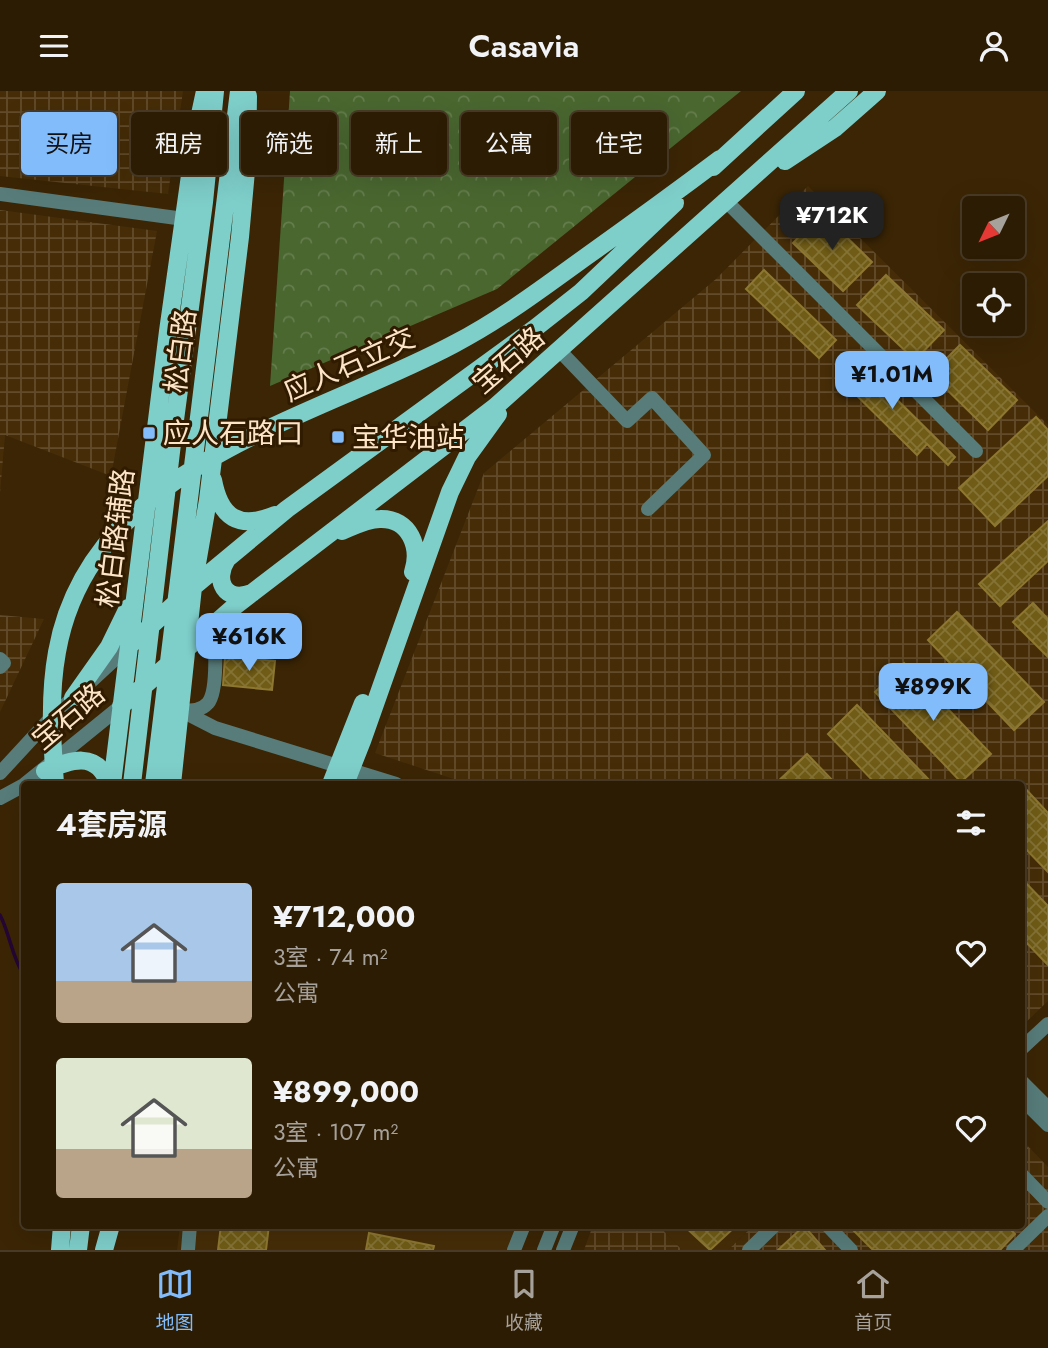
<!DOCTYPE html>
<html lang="zh">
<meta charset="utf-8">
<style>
:root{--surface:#2c1c04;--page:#382913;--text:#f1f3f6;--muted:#a6a19a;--line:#483a26;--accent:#83bcfb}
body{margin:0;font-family:Jost,"Noto Sans SC",sans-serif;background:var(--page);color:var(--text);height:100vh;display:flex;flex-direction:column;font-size:26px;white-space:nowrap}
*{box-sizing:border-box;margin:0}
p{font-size:23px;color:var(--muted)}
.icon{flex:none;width:38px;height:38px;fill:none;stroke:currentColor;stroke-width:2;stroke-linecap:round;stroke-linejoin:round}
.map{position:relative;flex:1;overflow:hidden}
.panel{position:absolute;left:21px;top:690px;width:1004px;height:448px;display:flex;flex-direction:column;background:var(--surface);border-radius:7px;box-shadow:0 7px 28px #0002,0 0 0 2px var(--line)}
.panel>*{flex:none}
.top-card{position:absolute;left:21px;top:21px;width:1006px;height:63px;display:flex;gap:14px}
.needle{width:46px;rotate:227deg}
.controls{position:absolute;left:962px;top:105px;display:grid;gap:14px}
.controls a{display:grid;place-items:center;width:63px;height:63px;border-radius:7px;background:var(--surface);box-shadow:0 7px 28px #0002,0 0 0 2px var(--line);font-size:35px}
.price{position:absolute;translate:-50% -60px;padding:0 16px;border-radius:14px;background:var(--accent);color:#111;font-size:23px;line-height:46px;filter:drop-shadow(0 2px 4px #0008)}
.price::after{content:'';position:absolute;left:50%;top:42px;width:21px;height:16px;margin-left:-10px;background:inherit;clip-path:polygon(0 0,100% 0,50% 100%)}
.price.current{background:#222;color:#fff}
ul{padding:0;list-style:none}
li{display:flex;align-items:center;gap:21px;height:175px;padding:0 35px}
li span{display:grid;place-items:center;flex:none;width:196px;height:140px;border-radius:7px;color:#555}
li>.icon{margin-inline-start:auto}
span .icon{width:84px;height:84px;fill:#fffc;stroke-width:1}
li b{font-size:30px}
h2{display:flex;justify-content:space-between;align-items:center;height:84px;padding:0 35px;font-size:30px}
.pill{padding:0 24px;border-radius:7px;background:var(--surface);box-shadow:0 7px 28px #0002,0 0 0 2px var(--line);font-size:24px;line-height:63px}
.pill.current{background:var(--accent);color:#111}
header{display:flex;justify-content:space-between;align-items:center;height:91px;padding:0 35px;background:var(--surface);font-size:32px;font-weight:600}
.dock{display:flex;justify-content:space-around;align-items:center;height:98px;border-top:2px solid var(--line);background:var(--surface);font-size:19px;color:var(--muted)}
.dock a{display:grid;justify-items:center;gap:4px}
.dock .current{color:var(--accent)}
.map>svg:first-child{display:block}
.built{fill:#462d08}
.industrial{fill:url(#industrial-grid)}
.forest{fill:url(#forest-crowns)}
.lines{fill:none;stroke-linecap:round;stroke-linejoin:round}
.stream{stroke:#250635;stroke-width:3.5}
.building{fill:url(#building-cross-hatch);stroke:#8d7731;stroke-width:2}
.minor{stroke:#577c7a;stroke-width:14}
.major{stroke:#7ececa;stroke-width:18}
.poi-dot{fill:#83bcfb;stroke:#311b00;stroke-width:2.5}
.labels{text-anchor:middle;stroke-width:6;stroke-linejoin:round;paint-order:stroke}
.street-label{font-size:28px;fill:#fce4c7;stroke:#311b00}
.poi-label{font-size:28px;fill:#fce4c7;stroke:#311b00;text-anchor:start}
</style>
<header><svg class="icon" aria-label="menu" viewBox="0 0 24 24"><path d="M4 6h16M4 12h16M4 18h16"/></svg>Casavia<svg class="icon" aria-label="person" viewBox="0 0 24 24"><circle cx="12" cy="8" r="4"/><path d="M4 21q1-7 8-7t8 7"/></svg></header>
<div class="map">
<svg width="1048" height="1159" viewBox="0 0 1048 1159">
<defs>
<pattern id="industrial-grid" width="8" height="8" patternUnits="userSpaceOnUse" patternTransform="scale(1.75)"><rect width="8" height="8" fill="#462d08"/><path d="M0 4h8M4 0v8" fill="none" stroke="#624b2a"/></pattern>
<pattern id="forest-crowns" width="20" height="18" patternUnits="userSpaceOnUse" patternTransform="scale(1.75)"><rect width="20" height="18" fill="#4a6730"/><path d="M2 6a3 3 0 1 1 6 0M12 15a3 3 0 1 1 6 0" fill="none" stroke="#657d4c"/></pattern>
<pattern id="building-cross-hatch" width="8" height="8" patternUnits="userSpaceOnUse" patternTransform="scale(1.75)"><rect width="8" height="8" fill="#705c16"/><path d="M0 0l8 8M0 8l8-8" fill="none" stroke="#857336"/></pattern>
</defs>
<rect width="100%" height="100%" fill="#3b2505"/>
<path class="built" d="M180,1134h351l-10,25h-344z
M658,1134h96l-26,25h-46z"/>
<path class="industrial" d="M0,0h183l-15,103 -168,-18z
M808,95l240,239v576l-26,25v-242h-553l-94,-31 109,-280 232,-194z
M0,119l157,21 -46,245 -106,-41 -5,58z
M0,524l44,4 -44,93z
M1022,1049l26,27v83h-320l26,-25h268z
M593,1134h65l24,25h-98z"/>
<path class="forest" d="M290,0h451l-244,198 -227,97z"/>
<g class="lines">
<path class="stream" d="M0,824c10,19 12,43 24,60"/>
</g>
<path class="building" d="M822,122l50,49 -29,29 -50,-48z
M764,179l72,70 -17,18 -73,-69z
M886,184l58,55 -29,30 -58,-55z
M960,254l57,55 -29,30 -57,-56z
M856,268l99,98 -7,8 -21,-21 -10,11 -79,-78z
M1036,326l12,13v46l-53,50 -36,-38z
M1048,430v40l-48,45 -21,-22z
M1033,512l15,16v38l-35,-35z
M957,521l87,90 -30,28 -86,-90z
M225,565l50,5 -3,29 -49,-5z
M904,572l87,91 -30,28 -86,-90z
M857,614l76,79h-57l-48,-50z
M807,663l29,30h-61z
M1022,694l26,28v59l-26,-27z
M1022,788l26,27v59l-26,-27z
M221,1134h48l-3,25h-48z
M683,1134h54l-27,25z
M848,1134h158l9,9 -15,16h-127z
M804,1135l21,24h-47z
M369,1142l65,13 -1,4h-67z"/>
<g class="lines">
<path class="minor" d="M0,103l184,25
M727,111l249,249
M559,259l68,71 25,-23 52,57 -56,54
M0,568l4,4 -4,4
M180,619l35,18 181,56
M182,619c10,1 19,1 26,-7 10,-12 8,-63 4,-78
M0,682l49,-53 80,-74
M25,693l96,-78
M0,707l24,-13
M1022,957l26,-24
M1022,991l26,26
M1022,1008l26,26
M1022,1084l26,27
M827,1134l24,25
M188,1159l2,-25
M514,1159l10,-25
M544,1159l10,-25
M563,1159l10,-25
M749,1159l26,-25
M1013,1159l35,-34"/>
<path class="major" d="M785,70l50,-33 42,-37
M713,76l83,-76
M213,389c7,38 26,50 62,35
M342,440c12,-5 25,-12 38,-12 30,-1 41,29 33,53
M227,468c-14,22 -2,44 25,34
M129,555l64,-59 94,-78 247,-180 47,-37 94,-89
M73,607l36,-51 19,-39
M121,615l114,-100 260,-199 354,-316
M45,680c25,-11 52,-21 64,13
M55,693c-3,-44 -6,-88 2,-132 33,-187 255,-232 397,-308 48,-25 90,-57 133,-88 45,-32 89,-64 133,-97
M112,693l56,-453 28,-198 9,-42
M132,693l41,-349 31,-233 11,-111
M154,693l85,-693
M172,693l21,-197 15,-87 32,-263 7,-77 1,-64
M331,693l32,-81
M345,693l17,-43 88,-249 17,-35 31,-43
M60,1159l2,-25
M78,1159l3,-25
M104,1159l7,-25"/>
</g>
<g class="poi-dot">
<rect x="142" y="335" width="14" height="14" rx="3.5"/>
<rect x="331" y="339" width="14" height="14" rx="3.5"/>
</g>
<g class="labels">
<g class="street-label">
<text transform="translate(180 260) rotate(-83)" y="10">松白路</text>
<text transform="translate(508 269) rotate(-41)" y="10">宝石路</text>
<text transform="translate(349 273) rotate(-24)" y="10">应人石立交</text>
<text transform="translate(115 447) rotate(-83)" y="10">松白路辅路</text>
<text transform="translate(68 625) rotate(-40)" y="10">宝石路</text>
</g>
<g class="poi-label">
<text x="163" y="352">应人石路口</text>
<text x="352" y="356">宝华油站</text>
</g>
</g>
</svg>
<div class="controls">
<a><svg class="needle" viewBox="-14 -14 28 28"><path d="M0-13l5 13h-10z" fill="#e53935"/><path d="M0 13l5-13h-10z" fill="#a6a19a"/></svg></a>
<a><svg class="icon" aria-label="locate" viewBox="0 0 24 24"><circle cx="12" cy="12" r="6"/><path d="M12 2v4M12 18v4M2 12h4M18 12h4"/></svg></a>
</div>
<b class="price current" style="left:832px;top:161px">¥712K</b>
<b class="price" style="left:892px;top:320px">¥1.01M</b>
<b class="price" style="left:249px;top:582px">¥616K</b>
<b class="price" style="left:933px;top:632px">¥899K</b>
<div class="top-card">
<a class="pill current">买房</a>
<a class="pill">租房</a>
<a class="pill">筛选</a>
<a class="pill">新上</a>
<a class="pill">公寓</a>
<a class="pill">住宅</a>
</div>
<section class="panel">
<h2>4套房源<svg class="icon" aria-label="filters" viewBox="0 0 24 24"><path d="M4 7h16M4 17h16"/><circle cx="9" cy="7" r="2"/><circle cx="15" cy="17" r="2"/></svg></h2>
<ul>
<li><span style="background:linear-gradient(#a9c7e8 70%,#b9a48a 0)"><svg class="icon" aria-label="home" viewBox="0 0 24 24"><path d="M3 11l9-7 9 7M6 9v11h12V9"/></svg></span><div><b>¥712,000</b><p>3室 · 74 m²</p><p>公寓</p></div><svg class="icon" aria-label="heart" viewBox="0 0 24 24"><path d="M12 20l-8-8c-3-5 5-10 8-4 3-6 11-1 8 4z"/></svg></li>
<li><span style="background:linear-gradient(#dfe7d0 65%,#b9a48a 0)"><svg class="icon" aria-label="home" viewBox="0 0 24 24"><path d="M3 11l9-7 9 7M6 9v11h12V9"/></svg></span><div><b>¥899,000</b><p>3室 · 107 m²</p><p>公寓</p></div><svg class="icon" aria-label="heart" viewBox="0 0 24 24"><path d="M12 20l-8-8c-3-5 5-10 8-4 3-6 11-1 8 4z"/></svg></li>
</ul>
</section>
</div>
<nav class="dock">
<a class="current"><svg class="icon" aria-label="map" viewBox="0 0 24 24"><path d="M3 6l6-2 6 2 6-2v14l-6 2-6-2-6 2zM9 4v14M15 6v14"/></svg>地图</a>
<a><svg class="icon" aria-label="saved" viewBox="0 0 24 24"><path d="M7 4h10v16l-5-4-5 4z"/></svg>收藏</a>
<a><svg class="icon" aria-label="home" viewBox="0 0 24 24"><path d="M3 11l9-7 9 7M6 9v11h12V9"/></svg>首页</a>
</nav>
